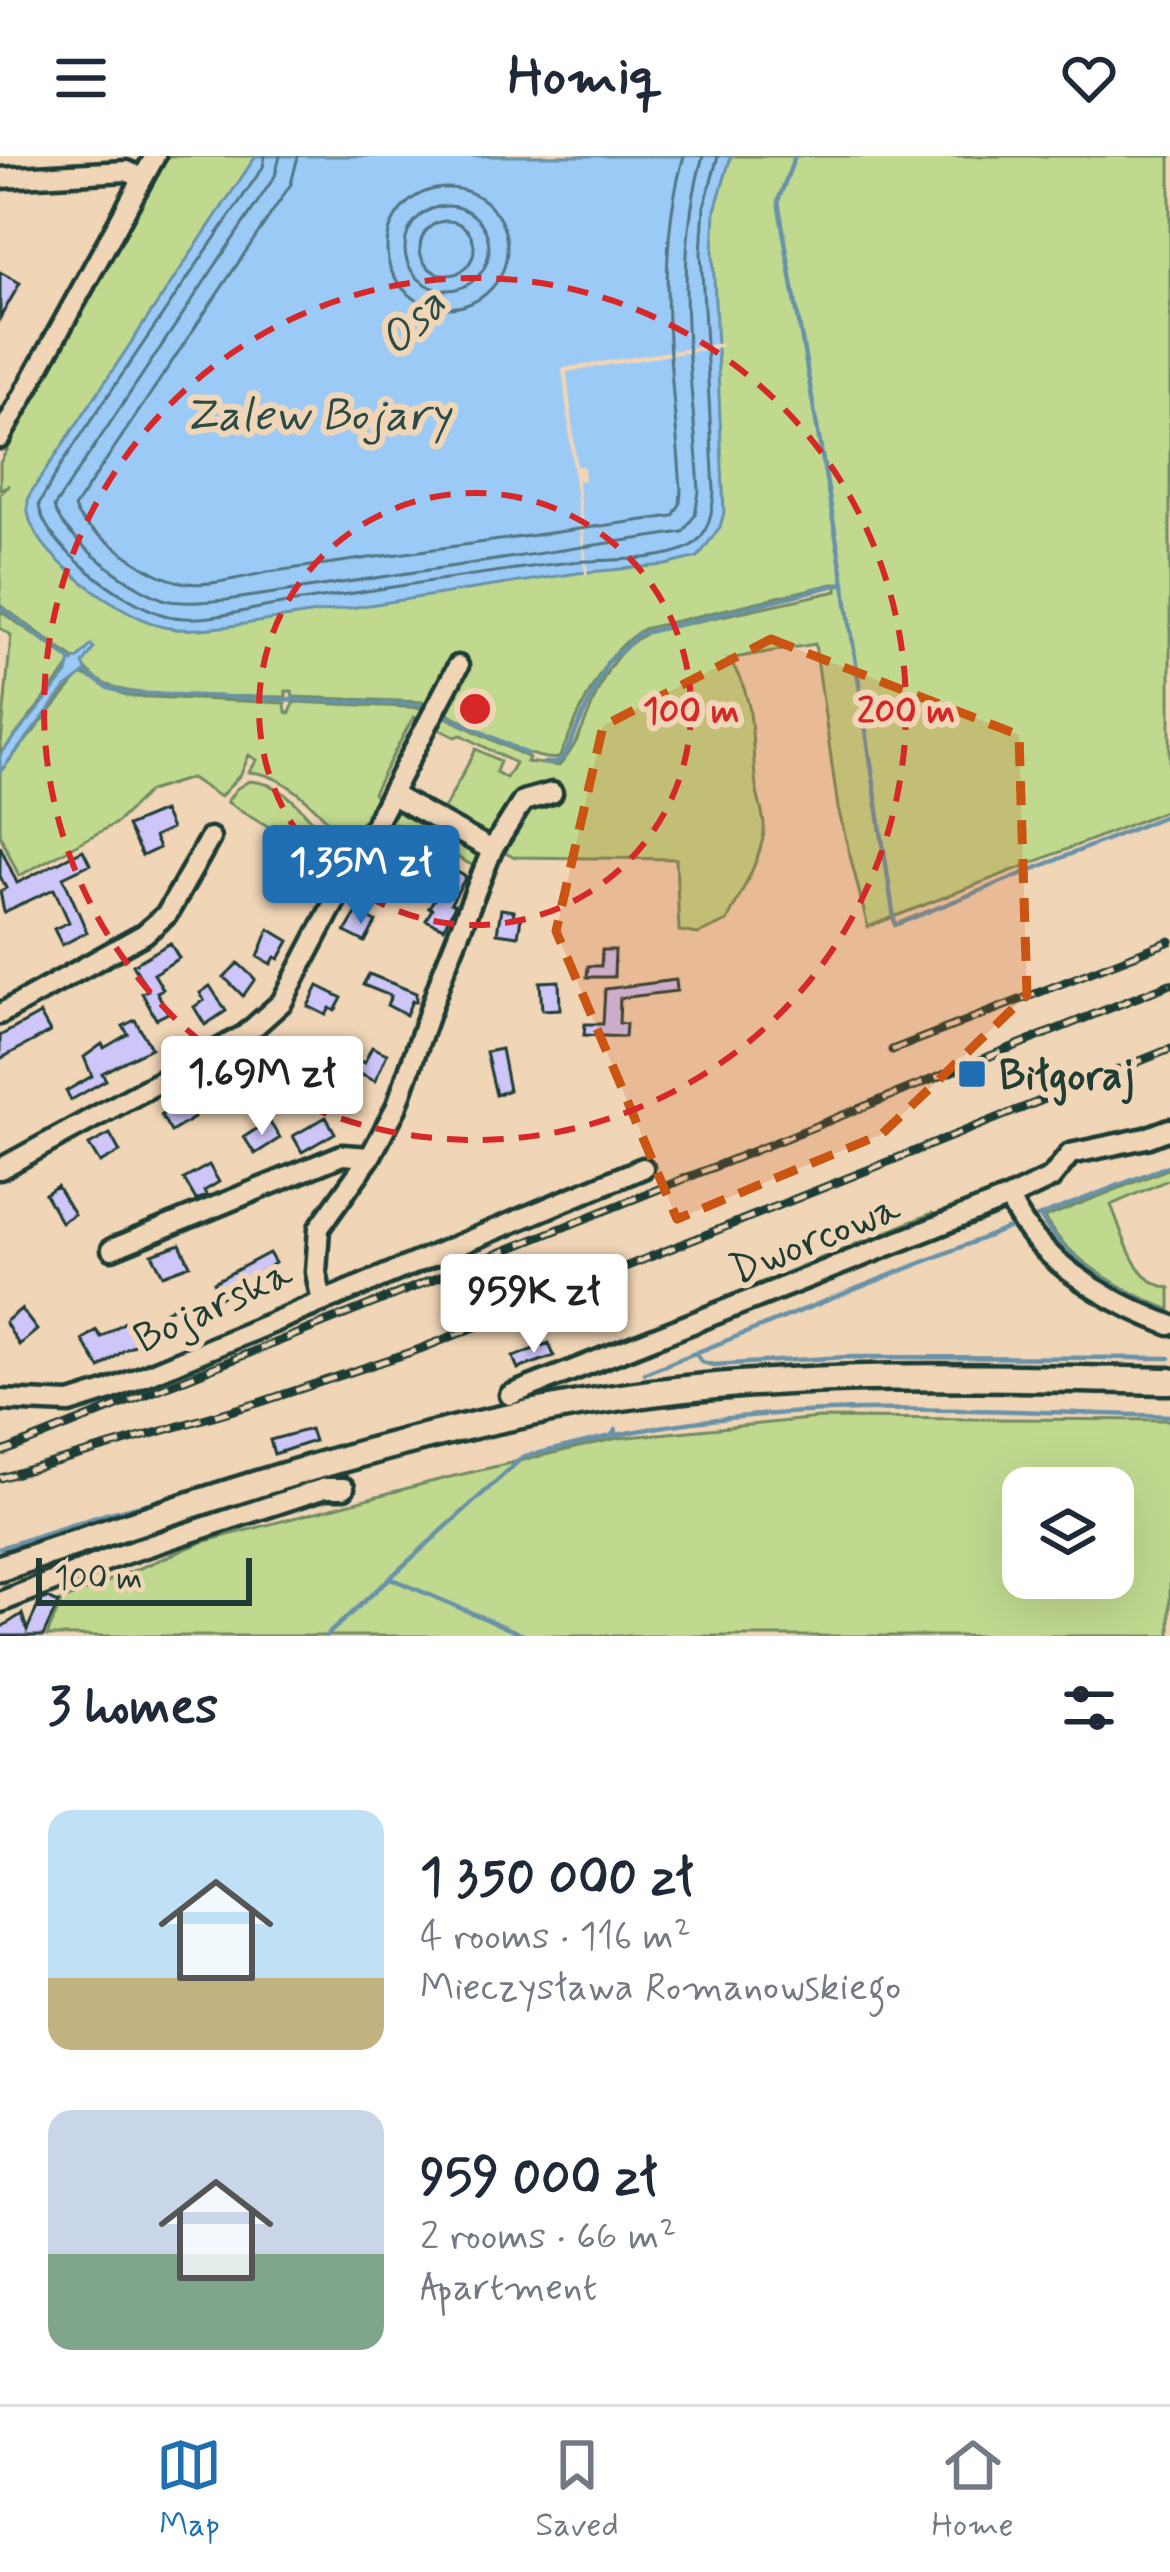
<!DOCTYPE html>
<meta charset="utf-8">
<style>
:root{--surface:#fff;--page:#f6f6f7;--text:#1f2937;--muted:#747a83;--line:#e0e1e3;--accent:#1f6fb2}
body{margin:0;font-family:Mynerve,sans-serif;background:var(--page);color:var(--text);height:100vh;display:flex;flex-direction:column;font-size:45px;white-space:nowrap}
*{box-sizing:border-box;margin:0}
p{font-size:39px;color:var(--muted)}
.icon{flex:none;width:66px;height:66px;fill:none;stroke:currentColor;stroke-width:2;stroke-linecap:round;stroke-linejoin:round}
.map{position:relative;height:1480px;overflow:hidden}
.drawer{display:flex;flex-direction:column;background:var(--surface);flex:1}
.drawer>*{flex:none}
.controls{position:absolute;left:1002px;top:1311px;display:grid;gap:24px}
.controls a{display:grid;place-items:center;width:132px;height:132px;border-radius:24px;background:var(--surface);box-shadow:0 12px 48px #0002;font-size:60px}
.scale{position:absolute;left:36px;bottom:30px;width:216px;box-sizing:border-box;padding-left:12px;border:6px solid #1f3d34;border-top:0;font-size:33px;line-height:42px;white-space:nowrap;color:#1f3d34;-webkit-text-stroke:9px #f0d5b7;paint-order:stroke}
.price{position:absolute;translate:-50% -102px;padding:0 27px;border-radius:12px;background:#fff;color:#222;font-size:39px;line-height:78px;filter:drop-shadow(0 3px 6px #0008)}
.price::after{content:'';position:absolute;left:50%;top:72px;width:36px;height:27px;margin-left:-18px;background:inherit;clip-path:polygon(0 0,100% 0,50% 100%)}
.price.current{background:var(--accent);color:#fff}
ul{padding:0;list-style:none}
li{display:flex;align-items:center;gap:36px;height:300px;padding:0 48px}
li span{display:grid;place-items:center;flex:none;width:336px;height:240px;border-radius:24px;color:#555}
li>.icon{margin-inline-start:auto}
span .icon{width:144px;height:144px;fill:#fffc;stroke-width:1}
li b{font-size:51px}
h2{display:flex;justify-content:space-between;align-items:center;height:144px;padding:0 48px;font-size:51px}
header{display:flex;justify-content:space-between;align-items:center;height:156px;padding:0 48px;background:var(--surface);font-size:54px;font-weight:800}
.dock{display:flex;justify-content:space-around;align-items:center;height:168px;border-top:3px solid var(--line);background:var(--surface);font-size:33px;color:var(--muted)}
.dock a{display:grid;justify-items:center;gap:6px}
.dock .current{color:var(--accent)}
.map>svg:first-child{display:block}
.green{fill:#c1d98f;stroke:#708b62;stroke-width:3;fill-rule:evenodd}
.water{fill:#9bcaf6;stroke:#6992a8;stroke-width:3}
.pier{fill:#f0d5b7}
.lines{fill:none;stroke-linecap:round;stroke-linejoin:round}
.shore{stroke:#517582;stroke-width:3}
.stream{stroke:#6992a8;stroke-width:4.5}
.building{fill:#cec5f8;stroke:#1f3d34;stroke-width:3}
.minor-casing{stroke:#1f3d34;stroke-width:27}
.major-casing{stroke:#1f3d34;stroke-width:33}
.minor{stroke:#f0d5b7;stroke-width:18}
.major{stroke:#f0d5b7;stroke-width:24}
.rail-casing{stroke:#1f3d34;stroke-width:9}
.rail{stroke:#f0d5b7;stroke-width:4.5;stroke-dasharray:14;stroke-linecap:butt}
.marked{fill:#ca5512;fill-opacity:0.2;stroke:#ca5512;stroke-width:9;stroke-dasharray:24 15;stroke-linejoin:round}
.ring{fill:none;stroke:#d62828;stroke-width:6;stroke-dasharray:21 15}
.poi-dot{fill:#1f6fb2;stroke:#f0d5b7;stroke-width:4.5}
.labels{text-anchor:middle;stroke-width:12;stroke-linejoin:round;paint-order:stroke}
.poi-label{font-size:42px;font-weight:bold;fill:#1f3d34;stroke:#f0d5b7;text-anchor:start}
.street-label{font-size:42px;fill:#1f3d34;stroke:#f0d5b7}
.water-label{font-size:45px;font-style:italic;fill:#2b4b47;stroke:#f0d5b7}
.centre{fill:#d62828;stroke:#f0d5b7;stroke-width:6}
.ring-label{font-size:36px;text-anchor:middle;font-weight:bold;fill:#d62828;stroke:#f0d5b7;stroke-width:12;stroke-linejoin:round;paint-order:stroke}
</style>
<header><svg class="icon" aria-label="menu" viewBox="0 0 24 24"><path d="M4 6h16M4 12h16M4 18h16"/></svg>Homiq<svg class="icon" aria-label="heart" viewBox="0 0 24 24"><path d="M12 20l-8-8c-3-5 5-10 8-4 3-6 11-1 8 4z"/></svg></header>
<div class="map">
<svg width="1170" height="1480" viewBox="0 0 1170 1480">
<rect width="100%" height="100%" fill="#f0d5b7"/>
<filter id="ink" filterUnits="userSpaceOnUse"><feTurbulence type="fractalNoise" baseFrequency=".00833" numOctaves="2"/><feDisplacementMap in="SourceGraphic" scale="24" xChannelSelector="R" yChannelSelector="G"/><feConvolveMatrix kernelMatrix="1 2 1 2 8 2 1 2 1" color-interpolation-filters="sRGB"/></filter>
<g filter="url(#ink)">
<path class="green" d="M168,0h1002v653l-302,118 -30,-119 -23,-164 -87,15c30,38 22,82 28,127 2,15 10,33 8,47 -5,30 -24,61 -37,88l-29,13 -19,-3 -3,-72 -163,-2 -15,-8 17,-28 33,-32 -60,47 -17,-1 -31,-19 36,-67 24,12 -4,11 10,6 9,-15 -53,-28 -7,2 -20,-10 5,-18 -14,-7 -133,-5 -1,-6h-6v6c-42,-2 -139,3 -174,-10 -12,-4 -24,-13 -29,-23l8,-18 -13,13 -5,-1 -73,-53v-111l9,-9 -9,4v-26zM837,427v8l-188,41c-60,30 -50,90 -90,134l-32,-4 2,-4 -87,-43 2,-4c27,13 88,53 115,47 23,-47 38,-100 84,-129z
M0,455l69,47 2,7 -71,90 11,-120 -11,-7z
M81,518l46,22 158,7 1,9 4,1 4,-11 134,6 -7,13 -7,-4 -4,6 -37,70 5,6 -26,49c-27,-29 -60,-74 -103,-76l8,-12 -8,-5 -8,19 -21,23 -29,-19 -42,13 -33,32 -97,53 -19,-41v-63z
M249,625c48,2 63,51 98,75l-7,13 -113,-67 9,-13z
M398,651l75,39 10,10 -4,13 -84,-46 -31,60 -4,-3z
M1170,1012v11l-59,26c14,32 21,77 59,83v22c-46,-19 -100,-48 -126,-92z
M932,1057l3,5 -192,77 2,-6z
M819,1262l351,2v216h-1123l14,-35 141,-59 244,-64 172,-40zM1113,1332v90h-90v-90z"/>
<path class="water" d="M256,0h475l-16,54 -2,43 11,259 -4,15 -22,30 -32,8 -88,8 -347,53c-23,2 -52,7 -74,-1 -39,-13 -147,-83 -127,-131z
M91,489l3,3 -11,16 4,8 -21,16 -66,84v-17l67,-81 3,-14 8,-1z"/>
<path class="pier" d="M721,187v4l-154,25 10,94h7l1,14 -7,1 10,93 -3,1 -23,-207z"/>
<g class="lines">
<path class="shore" d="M265,0l-2,11 -200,295 -24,42c3,41 87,100 125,111 38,10 81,-6 118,-11 96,-14 193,-31 289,-42 32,-3 90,0 118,-15 19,-10 24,-37 25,-56l-13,-238 3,-46 14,-51
M280,0l-5,20 -221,331c8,31 84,87 116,94 18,3 39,0 57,-1l456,-68 12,-17 4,-24c-6,-112 -28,-226 4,-335
M298,0l-7,28 -217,324c7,17 26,28 41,39 63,47 79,41 153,25l405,-56 7,-12 1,-14c-7,-111 -29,-226 3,-334
M387 92a60 60 0 1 1 120 0a60 60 0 1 1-120 0Z
M405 92a42 42 0 1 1 84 0a42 42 0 1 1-84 0Z
M420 92a27 27 0 1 1 54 0a27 27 0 1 1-54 0Z"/>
<path class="stream" d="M795,0l-17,45 66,382 51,342 275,-111
M0,451l73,54
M85,517l23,15 19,5 300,12
M444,558l83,40
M544,607h13l8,-8 42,-92 32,-29 205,-51
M1040,1060c26,46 82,77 130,96
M1035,1062l135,-53
M696,1198l6,8 11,3 133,-8 324,1
M645,1217l366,-146
M611,1280c184,-39 373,-25 559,-20
M0,1392l106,-34 91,-23
M390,1422l136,58
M326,1480l197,-179 88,-21 5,-6"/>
</g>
<path class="building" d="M0,116l20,11 -20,35z
M163,655l8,18 -17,8 5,11 -17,8 -15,-30z
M402,677l20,11 -11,20 -20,-11z
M0,690l17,37 66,-33 7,14 -27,13 24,55 -25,13 -8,-16 15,-7 -15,-33 -50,23 -4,-21 6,-3 -6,-12z
M303,707l24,12 -11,21 -24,-12z
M454,714l12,7 -15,26 4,2 -11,23 -18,-8 6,-11 -3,-2z
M501,753l13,2 -1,6 8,1 -3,18 -21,-3z
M357,756l19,10 -11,20 -20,-10z
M269,773l20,12 -10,18 -4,-2 -4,7 -13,-7z
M170,787l9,15 -25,16 9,15 -6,3 11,21 -12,6 -14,-26 6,-3 -15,-25z
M602,794h13l-1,27h-27l1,-11h13z
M238,807l17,16 -12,17 -19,-19z
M369,818l47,19v9l-4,-1 -6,14 -19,-10 4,-9 -28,-11z
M676,824l1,11 -57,7 -1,25 7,1 -1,13 -41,-2 1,-11h18l2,-35z
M559,825l1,28 -18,1 -2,-28z
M210,830l16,25 -21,14 -11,-18 10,-7 -4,-7z
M318,830l24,12 -7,13 -5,-3 -4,7 -18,-9z
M40,858l10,18 -50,27v-23z
M135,864l16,28 -49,25 4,7 -35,20 -5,-9 26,-15 -8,-19 18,-13 2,4 24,-14 -5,-8z
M372,891l15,7 -12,27 -24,-11 5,-11 8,4z
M276,892l11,20 -19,10 -11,-20z
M501,893l8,41 -13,5 -10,-43z
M224,916l13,23 -20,11 -13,-23z
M184,945l10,17 -23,14 -10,-17z
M326,961l9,16 -33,19 -9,-16z
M269,965l11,17 -25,16 -11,-17z
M110,978l10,18 -20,11 -11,-18z
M209,1009l10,17 -15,9 3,5 -11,4 -12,-21z
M57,1030l17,28 -13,8 -16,-28z
M180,1088l10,21 -27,10 -11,-21z
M269,1097l6,10 -54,34 -7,-15z
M175,1150l8,14 -60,31 -23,17 -18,-28 14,-10 5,7 24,-15 8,10 32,-16 -2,-3z
M21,1153l16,21 -18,15 -14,-23z
M549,1187l5,13 -36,13 -5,-12z
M310,1273l4,12 -40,13 -4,-14z
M47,1442l11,5 -15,33h-43v-8l22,-14 5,16 13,-29z"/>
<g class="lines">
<g class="minor-casing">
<path id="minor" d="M0,22l126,-7 17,7
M0,282l155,-282
M392,639l100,55
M0,858l144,-80 23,-20 43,-76
M0,1013l245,-134 37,-33 176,-336
M1009,1042c28,64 99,103 161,127
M112,1093l230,-94 28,2
M322,1146l-6,-30 3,-44 51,-71 26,-49 48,-138 48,-120 31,-49 29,-8
M510,1239l499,-197 42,-20 19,-24 76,-16 24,-9
M0,1244l70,3 38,-12 535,-223
M0,1446l118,-46 207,-68h19"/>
</g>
<g class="major-casing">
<path id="major" d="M0,1412c210,-70 431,-147 651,-175 173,-22 345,-16 519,-12"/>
</g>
<use href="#minor" class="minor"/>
<use href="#major" class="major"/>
<g class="rail-casing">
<path id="rail" d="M892,894l278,-109
M0,1297l1170,-469
M0,1322l258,-75 162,-54 750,-300"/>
</g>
<use href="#rail" class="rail"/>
</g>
</g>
<path class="marked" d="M771,483l248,96 8,260 -145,139 -205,85 -121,-288 47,-205z"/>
<g class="ring">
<circle cx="475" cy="553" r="216"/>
<circle cx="475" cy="553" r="431"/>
</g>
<rect class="poi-dot" x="957" y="903" width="30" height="30" rx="6"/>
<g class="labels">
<g class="poi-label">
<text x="999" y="933">Biłgoraj</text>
</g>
<g class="street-label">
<text transform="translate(814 1081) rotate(-22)" y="15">Dworcowa</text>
<text transform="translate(212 1148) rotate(-25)" y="15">Bojarska</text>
</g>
<g class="water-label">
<text transform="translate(411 165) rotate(-45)" y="16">Osa</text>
<text x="317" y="273">Zalew Bojary</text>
</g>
</g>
<circle cx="475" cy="553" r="18" class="centre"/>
<g class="ring-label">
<text x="691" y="566">100 m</text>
<text x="906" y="566">200 m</text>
</g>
</svg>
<div class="controls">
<a><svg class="icon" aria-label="layers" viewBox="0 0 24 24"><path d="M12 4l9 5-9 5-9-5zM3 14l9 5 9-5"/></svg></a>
</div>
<div class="scale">100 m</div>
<b class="price current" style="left:361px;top:771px">1.35M zł</b>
<b class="price" style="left:262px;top:982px">1.69M zł</b>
<b class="price" style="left:534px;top:1200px">959K zł</b>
</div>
<section class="drawer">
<h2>3 homes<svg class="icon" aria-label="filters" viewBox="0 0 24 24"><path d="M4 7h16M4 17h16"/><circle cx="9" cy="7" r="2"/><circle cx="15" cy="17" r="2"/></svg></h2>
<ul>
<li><span style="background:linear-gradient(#bfe0f5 70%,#c2b280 0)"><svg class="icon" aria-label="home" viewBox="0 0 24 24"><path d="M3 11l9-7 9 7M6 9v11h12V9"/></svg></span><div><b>1 350 000 zł</b><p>4 rooms · 116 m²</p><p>Mieczysława Romanowskiego</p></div></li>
<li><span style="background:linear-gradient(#c9d6e8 60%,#7fa58c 0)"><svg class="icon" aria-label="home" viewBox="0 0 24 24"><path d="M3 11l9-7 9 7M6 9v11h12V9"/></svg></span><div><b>959 000 zł</b><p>2 rooms · 66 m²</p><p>Apartment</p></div></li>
</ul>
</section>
<nav class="dock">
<a class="current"><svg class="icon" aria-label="map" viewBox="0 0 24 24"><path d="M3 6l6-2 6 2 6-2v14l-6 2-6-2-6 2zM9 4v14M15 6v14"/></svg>Map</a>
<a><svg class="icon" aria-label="saved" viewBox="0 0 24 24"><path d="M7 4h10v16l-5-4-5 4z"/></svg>Saved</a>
<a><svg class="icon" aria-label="home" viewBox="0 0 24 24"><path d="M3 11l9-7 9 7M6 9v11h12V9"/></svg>Home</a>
</nav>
